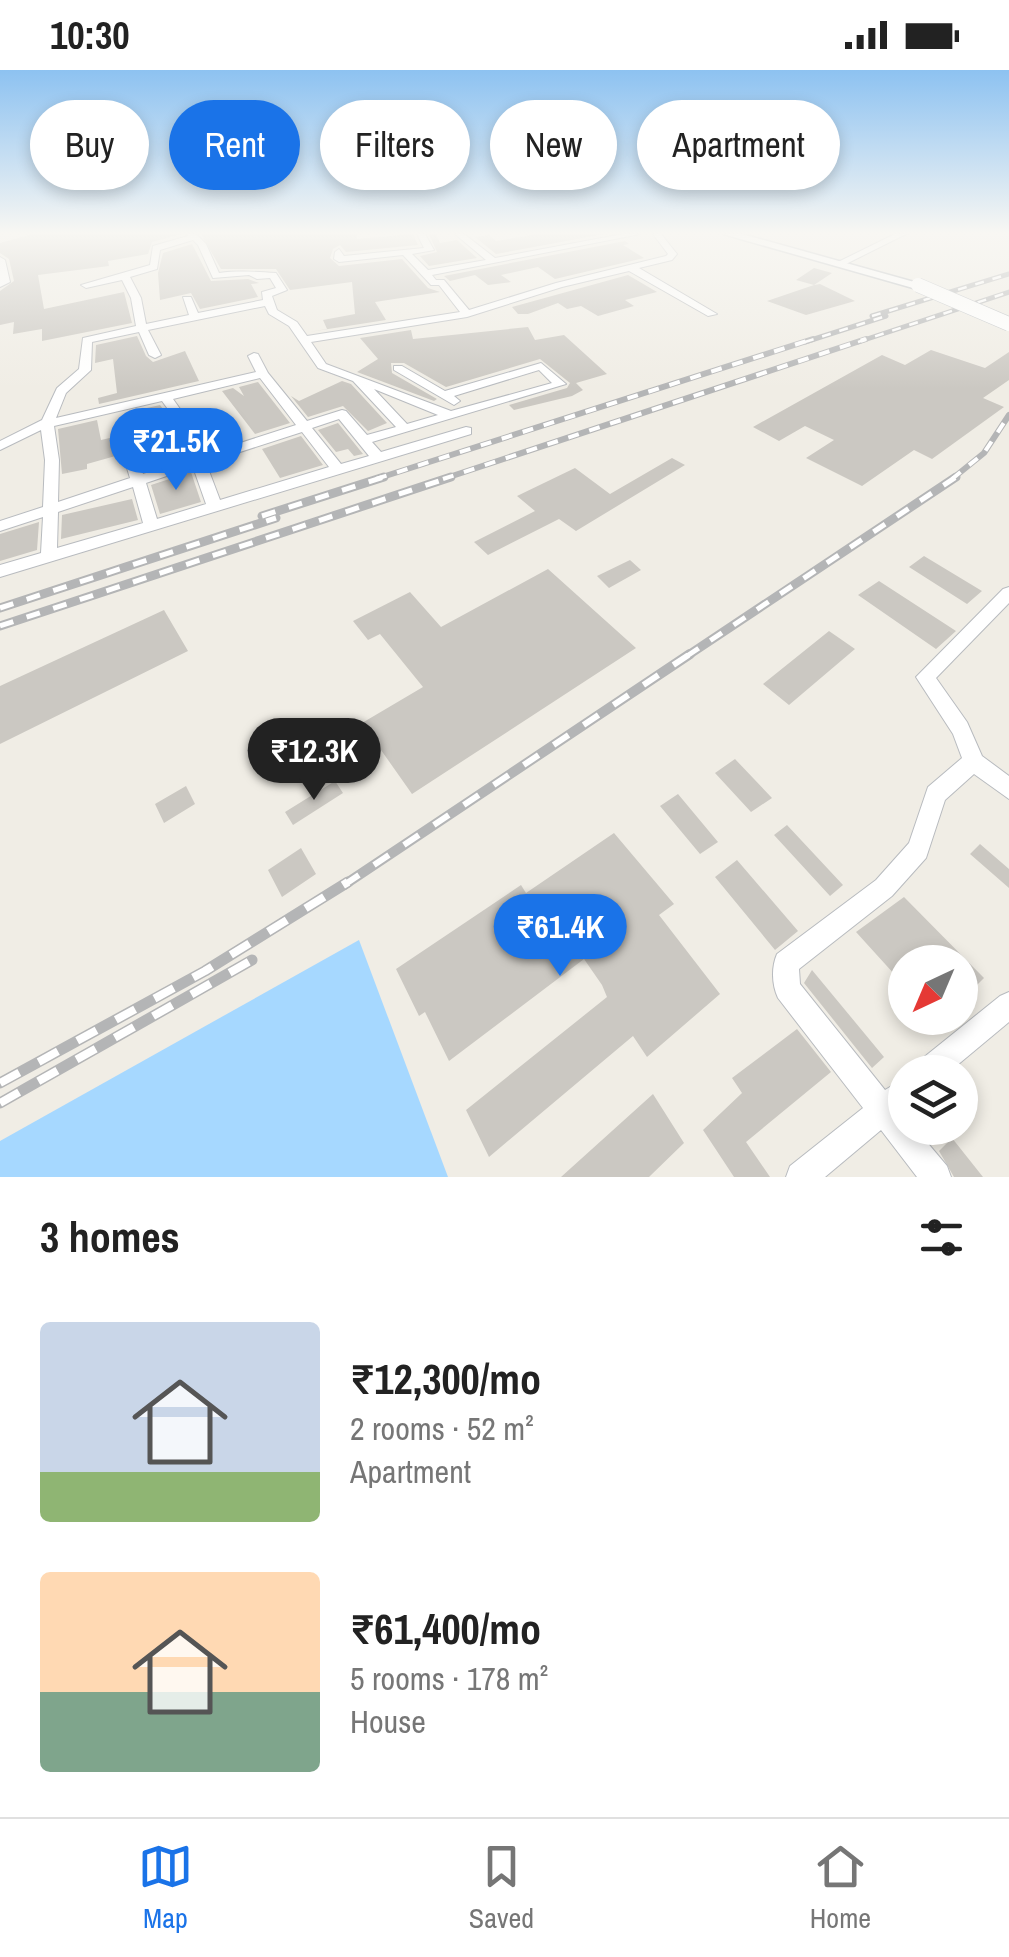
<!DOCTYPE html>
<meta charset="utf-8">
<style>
:root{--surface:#fff;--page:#f6f6f6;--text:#222;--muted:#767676;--line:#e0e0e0;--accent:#1a73e8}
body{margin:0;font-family:"Archivo Narrow",sans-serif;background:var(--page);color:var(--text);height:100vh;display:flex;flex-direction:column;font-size:38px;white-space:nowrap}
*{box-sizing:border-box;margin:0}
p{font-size:32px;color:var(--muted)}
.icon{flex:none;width:55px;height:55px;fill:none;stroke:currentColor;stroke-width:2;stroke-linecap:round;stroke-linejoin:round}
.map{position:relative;height:1107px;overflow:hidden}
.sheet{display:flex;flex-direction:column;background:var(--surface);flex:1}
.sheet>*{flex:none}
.hud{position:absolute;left:30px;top:30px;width:950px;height:90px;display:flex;gap:20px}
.needle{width:65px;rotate:224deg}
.tools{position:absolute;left:888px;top:875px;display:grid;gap:20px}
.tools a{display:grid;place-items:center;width:90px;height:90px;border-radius:50%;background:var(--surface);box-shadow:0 5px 15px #0003;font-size:50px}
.price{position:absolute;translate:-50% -85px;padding:0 22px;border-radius:35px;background:var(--accent);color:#fff;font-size:32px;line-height:65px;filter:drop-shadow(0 2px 5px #0008)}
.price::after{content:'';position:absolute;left:50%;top:60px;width:30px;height:22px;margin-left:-15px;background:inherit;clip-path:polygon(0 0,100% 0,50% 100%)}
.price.on{background:#222;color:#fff}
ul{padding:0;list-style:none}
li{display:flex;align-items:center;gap:30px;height:250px;padding:0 40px}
li span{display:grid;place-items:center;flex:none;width:280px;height:200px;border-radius:10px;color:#555}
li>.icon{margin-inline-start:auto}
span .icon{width:120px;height:120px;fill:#fffc;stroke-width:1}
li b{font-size:42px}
h2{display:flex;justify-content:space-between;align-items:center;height:120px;padding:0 40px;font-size:42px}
.tag{padding:0 35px;border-radius:45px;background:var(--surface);box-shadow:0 5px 15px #0003;font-size:35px;line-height:90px}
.tag.on{background:var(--accent);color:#fff}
.status{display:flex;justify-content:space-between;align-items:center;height:70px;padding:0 50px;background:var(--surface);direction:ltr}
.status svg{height:28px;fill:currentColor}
.tab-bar{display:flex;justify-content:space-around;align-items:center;height:140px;border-top:2px solid var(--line);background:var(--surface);font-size:28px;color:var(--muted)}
.tab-bar a{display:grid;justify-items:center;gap:5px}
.tab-bar .on{color:var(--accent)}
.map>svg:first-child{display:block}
.water{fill:#a6d8ff}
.building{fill:#cbc8c2}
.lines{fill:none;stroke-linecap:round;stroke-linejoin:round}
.street-casing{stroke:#b8bbbf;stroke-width:2}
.secondary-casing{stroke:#b8bcc1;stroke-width:3}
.street{fill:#fff;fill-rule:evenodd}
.secondary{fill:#fff;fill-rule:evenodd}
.rail-far4-casing{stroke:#b4b5b6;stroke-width:5}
.rail-far3-casing{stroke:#b4b5b6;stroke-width:6}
.rail-far2-casing{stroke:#b4b5b6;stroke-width:9}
.rail-far1-casing{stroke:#b4b5b6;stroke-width:10}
.rail-casing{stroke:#b4b5b6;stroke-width:11}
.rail-far4{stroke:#fff;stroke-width:2.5;stroke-dasharray:9;stroke-linecap:butt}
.rail-far3{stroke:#fff;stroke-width:4;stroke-dasharray:11;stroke-linecap:butt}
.rail-far2{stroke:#fff;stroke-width:5;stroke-dasharray:14;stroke-linecap:butt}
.rail-far1{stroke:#fff;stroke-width:6;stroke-dasharray:18;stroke-linecap:butt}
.rail{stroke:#fff;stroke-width:8;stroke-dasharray:22;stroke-linecap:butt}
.secondary-bridge-casing{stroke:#b8bcc1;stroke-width:15;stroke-linecap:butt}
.secondary-bridge{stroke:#fff;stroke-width:14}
</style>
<div class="status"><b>10:30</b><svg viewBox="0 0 49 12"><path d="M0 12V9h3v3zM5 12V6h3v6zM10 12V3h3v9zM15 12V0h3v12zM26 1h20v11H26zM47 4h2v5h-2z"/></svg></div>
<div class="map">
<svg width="1009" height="1107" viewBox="0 0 1009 1107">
<rect width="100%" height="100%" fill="#f0ede5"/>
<path class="water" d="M359,870l89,237h-448v-36z"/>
<path class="building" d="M33,164h149l-30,8 -4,12 -40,7 1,5 -71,9 6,34 80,-17 8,31 -90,18v-12l-29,5 1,-12 -14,3v-34l14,-10 -5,-22 -9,-6v-10z
M201,164h156v5l56,-5 5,11 -72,7 -6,-7 -7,4 -3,9 9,8 63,-7 26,29 12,4 -65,10 11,18 -77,12 18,-3 -4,-9 32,-6 -3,-32 -62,8 -14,-21h-55z
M429,164h7l4,9 17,-3 20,18 -48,8 -9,-10 17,-4z
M538,164h66l-108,20 -21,-17 14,-2 7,6z
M625,171l4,3 -6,1 21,13 -89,21 -17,-12 -37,8 10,7 -23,3 -13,-10 -25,6 -6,-5z
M192,174l19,37 37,-2 11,4 -8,1 7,13 -58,12 -9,-16 -31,7 -2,-27 5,-20z
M814,198l18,5 -18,12 6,-1 35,17 -49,14 -39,-14 47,-16 -18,-5z
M628,205l29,17 -32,8 9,6 -36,10 -17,-10 -14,3 -9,-6 -30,11h-10l-6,-7z
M528,257l7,13 29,-5 43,39 -31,9 7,7 -11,6 -58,14 -5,-5 58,-17 3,-5 -30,-24 -94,28 -42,-24h-13l1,10 45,26 -3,2 -77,-29 21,-13 -18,-21 51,-8 2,9z
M137,266l9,20 7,6 32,-11 14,30 -100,23 -1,-6 19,-5 -4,-34 -18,4 1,-18z
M931,280l54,18 24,-16v28l-26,18 21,9 -72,52 -18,-9 -52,36 -56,-28 28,-18 -29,-14 -26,15 -26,-14 129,-72 23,10z
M342,311l9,3 36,39 -19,8 -25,-25 -35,11 -17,-21 8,5z
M258,312l32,41 -35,11 -33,-43 11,-3 11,8 -5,-9z
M160,335l15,20 10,32 -40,12 -20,-56z
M97,350l4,20 13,-3 5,18 -32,9v5l-25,5 -4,-45z
M213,350l9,25 -17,5 -10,-25z
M338,353l25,31 -9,2 -6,-7 -12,3 -18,-22z
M301,366l22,29 -43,13 -18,-29z
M672,388l13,7 -109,66 -17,-12 -71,36 -14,-13 61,-31 -18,-15 58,-28 35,26z
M191,402l10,30 -41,12 -9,-29z
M132,429l6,21 -77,19 1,-24z
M39,452l-2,28 -37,11v-27z
M924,486l58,35 -15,13 -58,-37z
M630,490l11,10 -32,18 -12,-12z
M548,499l88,79 -224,146 -50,-71 61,-36 -43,-53 -12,6 -15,-19 57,-29 31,35z
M879,511l77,50 -20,18 -78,-54z
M164,540l24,41 -188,93v-58z
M829,561l26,18 -66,56 -26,-21z
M735,689l37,39 -21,14 -36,-39z
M335,711l8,12 -50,32 -8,-13z
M186,716l9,18 -31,19 -9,-19z
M678,724l40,48 -18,12 -40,-48z
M787,755l56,60 -13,11 -56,-61z
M614,763l60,71 -15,11 61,79 -73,63 -14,-21 -144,121 -23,-47 141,-113 -5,-12 -18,-26 -135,102 -24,-49 -6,4 -23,-47 125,-84 5,8z
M980,774l29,25v19l-39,-34z
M301,778l15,26 -34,23 -14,-27z
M737,790l61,71 -23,19 -60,-73z
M904,827l80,81 -16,16 -8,-8v-24h-55v24l-49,-54z
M812,900l72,87 -12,11 -68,-85z
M797,959l34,43 -85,70 24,35h-36l-31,-47 39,-37 -10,-15z
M653,1024l31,49 -35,34h-88z
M952,1068l31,39h-29l-15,-26z"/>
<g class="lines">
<g class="street-casing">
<path id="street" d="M187,164h9l10,10 13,29c21,-3 37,-1 57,0l11,17 -15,6 5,14 20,12 10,14 153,-24 -21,-27h-8l-28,-30 -64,7 -5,-3 1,-7 4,-3 5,7 80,-8 -7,-14h8l9,16 -22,4 16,16 58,-10 -31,-26h9l31,24 128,-24h17l-208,41 4,5h8l25,30 87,-27 110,-27 2,-2 -15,-20h8l16,20 -5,6 -33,8 78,46 -9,2 -79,-45 -67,16 -95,30 -156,25 15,22 125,47 101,-28 -13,-13 -85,26 6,5 -6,4 -60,-35v-4h8l43,25 96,-28 25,21 -194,58 9,10 85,-25 5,1v6l-471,143v-12l41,-12 2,-36 -43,14v-10l43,-14 2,-47 -4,-30 -41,20v-9l42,-21 15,-32 22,-19 4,-31 53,-12 -5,-28 -9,-18 -36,8 -5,-3 69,-20 3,-19 35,-10zM193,170l5,5 15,33 36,-3 8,4 13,-1 6,10 -14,4 1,8 -65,13 -7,-16h-8l6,18 -43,9 -5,-26 -11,-21 27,-8 3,-19zM265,236l4,8 20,12 29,42 35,13 43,46 -29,8 -21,-24 -4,-1 -35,11 -39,-48 -10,-19 -4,-1 -6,3 8,16 -200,46 10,-25 25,-23 1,-28 47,-10 10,23 6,3 6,-3 -13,-25zM260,308l36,47 -93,30 -13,-32 -17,-24zM374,319l64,26 -31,9zM162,331l16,22 12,36 -47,15 -14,-46 -7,-4 -5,1 -2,3 15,50 -72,24 1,-42 -5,-34zM339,349l30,37 -28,8 -29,-36zM302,362l27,35 -109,33 -14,-37zM193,397l13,37 -49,15 -11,-36zM133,417l10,36 -86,25 1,-36z
M895,164h11l-62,31 -8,-2z
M0,187l5,3 5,22 -10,5z
M1009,517v16l-73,75 31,44 15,34 27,20v23l-35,-25 -29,26 -19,58 -34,38 -93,73 1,15 85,106 20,-12v50h10l32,38 4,11h-34l-36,-47 -56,47h-39l4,-11 73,-58 -85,-110c-6,-13 -7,-30 -1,-44l99,-74 33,-37 19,-56 34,-29 -9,-24 -37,-57 87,-88z
M1009,922v30l-60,50h-35l4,-10 82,-66z"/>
</g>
<g class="secondary-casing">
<path id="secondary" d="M723,164h19l183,51 -12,3z"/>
</g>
<use href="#street" class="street"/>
<use href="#secondary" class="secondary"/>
<g class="rail-far4-casing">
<path id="rail-far4" d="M872,246l137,-42
M805,272l81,-26
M858,272l151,-50"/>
</g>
<g class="rail-far3-casing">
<path id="rail-far3" d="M376,409l437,-140
M443,409l423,-140
M952,409l32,-26 25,-38"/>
</g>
<g class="rail-far2-casing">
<path id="rail-far2" d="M262,446l122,-39
M0,538l276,-90
M0,556l451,-149
M687,586l269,-179"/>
</g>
<g class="rail-far1-casing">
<path id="rail-far1" d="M344,815l346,-231"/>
</g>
<g class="rail-casing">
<path id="rail" d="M0,1013l205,-112 143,-89
M0,1033l252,-143"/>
</g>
<use href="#rail-far4" class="rail-far4"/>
<use href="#rail-far3" class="rail-far3"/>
<use href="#rail-far2" class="rail-far2"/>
<use href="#rail-far1" class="rail-far1"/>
<use href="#rail" class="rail"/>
<g class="secondary-bridge-casing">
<path id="secondary-bridge" d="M918,215l91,39"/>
</g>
<use href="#secondary-bridge" class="secondary-bridge"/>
</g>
<linearGradient id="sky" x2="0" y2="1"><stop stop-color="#8dc2f1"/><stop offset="0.51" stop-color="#f8f7f3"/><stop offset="1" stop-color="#f8f7f3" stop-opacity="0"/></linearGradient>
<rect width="1009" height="319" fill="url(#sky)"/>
</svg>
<div class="tools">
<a><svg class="needle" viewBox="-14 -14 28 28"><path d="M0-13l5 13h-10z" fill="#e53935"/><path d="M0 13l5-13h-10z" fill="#767676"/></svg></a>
<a><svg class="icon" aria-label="layers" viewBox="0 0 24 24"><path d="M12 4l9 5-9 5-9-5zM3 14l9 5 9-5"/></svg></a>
</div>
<b class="price" style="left:176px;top:423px">₹21.5K</b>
<b class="price on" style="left:314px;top:733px">₹12.3K</b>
<b class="price" style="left:560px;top:909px">₹61.4K</b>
<div class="hud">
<a class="tag">Buy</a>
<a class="tag on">Rent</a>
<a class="tag">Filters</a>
<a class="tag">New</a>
<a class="tag">Apartment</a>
</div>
</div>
<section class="sheet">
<h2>3 homes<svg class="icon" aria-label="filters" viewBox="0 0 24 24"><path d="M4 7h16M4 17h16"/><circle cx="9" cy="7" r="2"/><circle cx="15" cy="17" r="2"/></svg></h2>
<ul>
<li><span style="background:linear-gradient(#c9d6e8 75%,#8fb573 0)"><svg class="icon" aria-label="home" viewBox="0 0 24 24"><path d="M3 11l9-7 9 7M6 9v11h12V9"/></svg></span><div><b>₹12,300/mo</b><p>2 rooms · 52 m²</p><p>Apartment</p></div></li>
<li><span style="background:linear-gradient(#ffd9b3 60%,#7fa58c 0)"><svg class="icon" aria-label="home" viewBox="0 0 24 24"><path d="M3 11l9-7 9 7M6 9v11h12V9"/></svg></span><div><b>₹61,400/mo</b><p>5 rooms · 178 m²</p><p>House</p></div></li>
</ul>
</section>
<nav class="tab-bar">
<a class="on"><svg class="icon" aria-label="map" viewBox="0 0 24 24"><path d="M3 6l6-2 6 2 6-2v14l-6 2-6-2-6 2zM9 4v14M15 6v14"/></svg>Map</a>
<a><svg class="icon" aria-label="saved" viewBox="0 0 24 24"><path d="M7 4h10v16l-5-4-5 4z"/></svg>Saved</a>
<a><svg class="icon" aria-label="home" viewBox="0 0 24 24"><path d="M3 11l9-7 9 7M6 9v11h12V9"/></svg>Home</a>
</nav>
